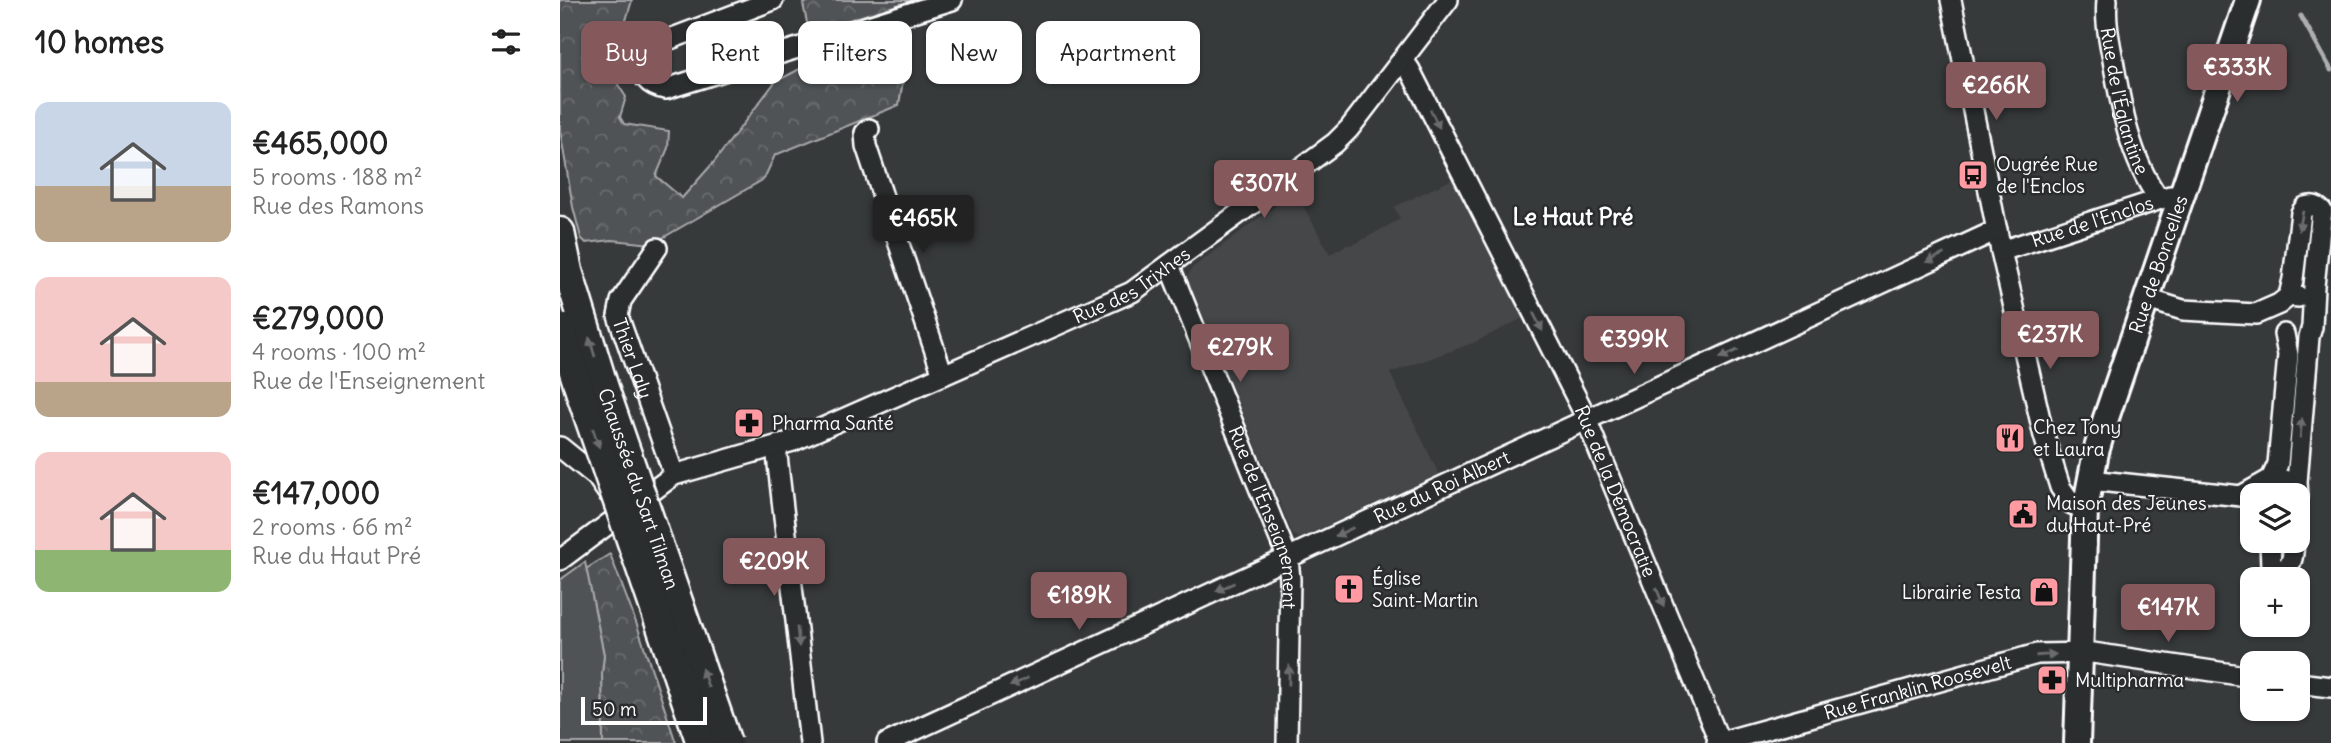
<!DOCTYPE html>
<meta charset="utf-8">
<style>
:root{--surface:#fff;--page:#f2f2f2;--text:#222;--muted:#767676;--accent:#85585c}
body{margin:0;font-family:Delius,sans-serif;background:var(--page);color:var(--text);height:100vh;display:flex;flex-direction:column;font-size:26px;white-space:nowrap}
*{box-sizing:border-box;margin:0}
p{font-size:23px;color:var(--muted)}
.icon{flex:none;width:38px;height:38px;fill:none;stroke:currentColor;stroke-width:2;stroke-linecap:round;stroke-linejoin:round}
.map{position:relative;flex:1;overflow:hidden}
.sheet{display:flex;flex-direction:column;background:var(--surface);width:560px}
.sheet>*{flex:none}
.guide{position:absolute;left:21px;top:21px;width:665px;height:63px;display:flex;gap:14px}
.fabs{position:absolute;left:1680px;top:483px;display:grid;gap:14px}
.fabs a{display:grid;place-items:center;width:70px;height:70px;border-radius:14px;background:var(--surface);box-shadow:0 2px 5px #0004;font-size:35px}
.scale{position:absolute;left:21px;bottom:18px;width:126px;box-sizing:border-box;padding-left:7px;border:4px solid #fff;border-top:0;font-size:19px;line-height:24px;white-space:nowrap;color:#fff;-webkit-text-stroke:5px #2a2d2e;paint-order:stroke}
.price{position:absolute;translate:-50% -60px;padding:0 16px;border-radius:7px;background:var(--accent);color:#fff;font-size:23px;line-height:46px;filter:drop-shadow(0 2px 4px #0008)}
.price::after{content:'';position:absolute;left:50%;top:42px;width:21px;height:16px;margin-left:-10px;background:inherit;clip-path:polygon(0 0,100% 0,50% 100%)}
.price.selected{background:#222;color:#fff}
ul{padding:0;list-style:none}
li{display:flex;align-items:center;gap:21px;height:175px;padding:0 35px}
li span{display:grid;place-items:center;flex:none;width:196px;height:140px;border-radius:14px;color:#555}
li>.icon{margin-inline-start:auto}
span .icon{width:84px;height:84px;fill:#fffc;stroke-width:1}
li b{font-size:30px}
h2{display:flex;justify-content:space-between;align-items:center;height:84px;padding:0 35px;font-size:30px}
.pill{padding:0 24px;border-radius:14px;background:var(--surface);box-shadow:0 2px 5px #0004;font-size:24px;line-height:63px}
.pill.selected{background:var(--accent);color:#fff}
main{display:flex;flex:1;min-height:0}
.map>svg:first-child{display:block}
.built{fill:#444748}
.forest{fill:url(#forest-crowns);stroke:#a8a9aa;stroke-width:2}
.green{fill:#505354;stroke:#a8a9aa;stroke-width:2}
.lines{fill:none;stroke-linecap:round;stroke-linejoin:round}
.stream{stroke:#adaeaf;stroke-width:5}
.minor-casing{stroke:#fff;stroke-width:24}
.major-casing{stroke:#fff;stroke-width:30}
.highway-casing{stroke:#fff;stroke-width:33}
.minor{stroke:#2a2d2e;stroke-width:19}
.major{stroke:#2a2d2e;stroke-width:24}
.highway{stroke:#2a2d2e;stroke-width:28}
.highway-bridge-casing{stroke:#fff;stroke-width:33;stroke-linecap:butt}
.highway-bridge{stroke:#2a2d2e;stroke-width:28}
.oneway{fill:#6a6c6d}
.labels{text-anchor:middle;stroke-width:5;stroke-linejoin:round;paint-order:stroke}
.street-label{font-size:19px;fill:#fff;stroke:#2a2d2e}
.poi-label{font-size:19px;fill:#fff;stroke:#2a2d2e;text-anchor:start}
.quarter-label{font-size:23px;font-weight:bold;fill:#fff;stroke:#2a2d2e}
</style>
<main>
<section class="sheet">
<h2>10 homes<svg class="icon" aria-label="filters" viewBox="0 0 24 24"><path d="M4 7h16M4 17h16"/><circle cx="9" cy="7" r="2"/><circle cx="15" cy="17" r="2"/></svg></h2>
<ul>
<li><span style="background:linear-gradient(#c9d6e8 60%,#b9a48a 0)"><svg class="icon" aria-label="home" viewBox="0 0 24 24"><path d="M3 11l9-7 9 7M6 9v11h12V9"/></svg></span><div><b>€465,000</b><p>5 rooms · 188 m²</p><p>Rue des Ramons</p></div></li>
<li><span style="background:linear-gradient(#f6c9c9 75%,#b9a48a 0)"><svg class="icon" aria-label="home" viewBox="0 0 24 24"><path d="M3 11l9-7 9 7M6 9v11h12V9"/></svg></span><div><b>€279,000</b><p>4 rooms · 100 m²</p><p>Rue de l'Enseignement</p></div></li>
<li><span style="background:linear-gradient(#f6c9c9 70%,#8fb573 0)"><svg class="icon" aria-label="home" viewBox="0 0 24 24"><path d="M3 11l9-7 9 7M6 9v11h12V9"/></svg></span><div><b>€147,000</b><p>2 rooms · 66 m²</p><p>Rue du Haut Pré</p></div></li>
</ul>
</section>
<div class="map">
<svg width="1771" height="743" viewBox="0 0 1771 743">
<defs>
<pattern id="forest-crowns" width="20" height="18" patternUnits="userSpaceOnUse" patternTransform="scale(1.75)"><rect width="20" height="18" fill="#505354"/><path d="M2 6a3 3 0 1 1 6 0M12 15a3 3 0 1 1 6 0" fill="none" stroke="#6a6d6e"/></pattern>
</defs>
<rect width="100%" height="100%" fill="#373a3b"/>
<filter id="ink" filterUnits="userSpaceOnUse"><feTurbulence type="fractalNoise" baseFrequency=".0143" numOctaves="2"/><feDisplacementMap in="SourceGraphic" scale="14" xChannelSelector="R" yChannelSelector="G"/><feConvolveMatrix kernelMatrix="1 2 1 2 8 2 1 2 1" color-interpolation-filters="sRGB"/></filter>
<g filter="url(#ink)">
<path class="built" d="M893,179l70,139 -50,25 -83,30 49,101 -139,64 -7,-3 -103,-251 -2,-9 4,-7 103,-77 35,63 17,-9 8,-1 45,-25 -6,-12z"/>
<path class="forest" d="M0,0h72c-5,19 -22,64 -15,82 2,5 6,10 9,15l-6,20 4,7 45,7 -1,17 -12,28 26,22 32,-36 61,-80 38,-20 81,-22 11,28 -6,37 -124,50 -11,24 -112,65 -40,-4 -26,3 -5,-5 -8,-31 -13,-77z
M251,0h103l-105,32 -6,-28z
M50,554l27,71 39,118h-73l-1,-70 2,-18 -18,-86z"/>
<path class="green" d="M25,562l19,93 -2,18 1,70h-43v-163z"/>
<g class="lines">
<path class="stream" d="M1741,16l30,54"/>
<g class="minor-casing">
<g id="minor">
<path d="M213,0l-116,44c-4,3 -11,7 -13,12 -11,17 7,31 22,33l286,-89"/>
<path d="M1391,0l50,251 43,185 16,51 12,17 13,5"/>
<path id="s1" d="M1547,0c-2,21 2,39 6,60 8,47 17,99 46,139"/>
<path id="s2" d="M843,60l7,10 171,337 139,336"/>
<path d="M309,129l-4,4 1,13 77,229"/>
<path id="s3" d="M97,248l-36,53 -3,15 56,159"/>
<path id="s4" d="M1441,251l169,-55"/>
<path id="s5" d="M609,265l119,294 2,20 -3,164"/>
<path d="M1729,296l4,-17 8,-66 4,-6c7,-2 11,-2 17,4l-1,8 -7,67 -2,41 -3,10 -12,145 1,14"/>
<path d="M1587,299l36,11 73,4 23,-10 10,-8 10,1"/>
<path d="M0,447l37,30 11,16"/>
<path d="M216,447l34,296"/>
<path d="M1711,479l7,-15 10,-109 -4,-21"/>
<path d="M1530,480l151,16"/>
<path d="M1681,496l30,-17 13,1"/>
<path d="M1710,541l1,26 12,3c11,-6 10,-17 11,-29"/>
<path id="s6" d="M0,560l114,-85 119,-34 339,-149 203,-149 14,-14 99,-129"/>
<path d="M1738,683l33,4"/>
<path id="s7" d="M327,743l1110,-513"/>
<path id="s8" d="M1157,743l320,-89 56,-1 159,24"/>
</g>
</g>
<g class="major-casing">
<g id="major">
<path id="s9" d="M1517,743l8,-234 11,-57 10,-34 142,-418"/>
</g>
</g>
<g class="highway-casing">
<path id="highway" d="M0,232l8,39"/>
</g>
<use href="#minor" class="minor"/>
<use href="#major" class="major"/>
<use href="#highway" class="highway"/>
<g class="highway-bridge-casing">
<g id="highway-bridge">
<path id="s10" d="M8,271l36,117 123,355"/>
<path d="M0,327l22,70 119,346"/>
</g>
</g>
<use href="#highway-bridge" class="highway-bridge"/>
</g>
<defs><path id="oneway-solid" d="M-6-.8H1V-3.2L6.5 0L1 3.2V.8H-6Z" transform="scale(1.75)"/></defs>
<g class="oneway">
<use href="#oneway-solid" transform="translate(875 119) rotate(63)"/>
<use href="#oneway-solid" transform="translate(1741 221) rotate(101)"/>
<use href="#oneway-solid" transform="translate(1375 258) rotate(155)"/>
<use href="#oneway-solid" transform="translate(978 322) rotate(63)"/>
<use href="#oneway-solid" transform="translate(32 347) rotate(-107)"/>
<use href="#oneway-solid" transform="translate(1169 354) rotate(155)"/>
<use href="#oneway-solid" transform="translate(1741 428) rotate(-85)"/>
<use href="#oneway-solid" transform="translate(36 438) rotate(71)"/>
<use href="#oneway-solid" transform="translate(784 532) rotate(155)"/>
<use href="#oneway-solid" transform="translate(665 587) rotate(156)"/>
<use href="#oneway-solid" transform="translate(1100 597) rotate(68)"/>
<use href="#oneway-solid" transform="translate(238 637) rotate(84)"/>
<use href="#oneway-solid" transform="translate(1486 655) rotate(-4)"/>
<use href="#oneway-solid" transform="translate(729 675) rotate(-89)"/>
<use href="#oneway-solid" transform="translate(145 678) rotate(-109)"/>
<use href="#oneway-solid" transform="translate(459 682) rotate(155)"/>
</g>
</g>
<defs>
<g id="bus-square" transform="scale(1.575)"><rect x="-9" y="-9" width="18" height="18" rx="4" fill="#ff9aa2" stroke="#2a2d2e"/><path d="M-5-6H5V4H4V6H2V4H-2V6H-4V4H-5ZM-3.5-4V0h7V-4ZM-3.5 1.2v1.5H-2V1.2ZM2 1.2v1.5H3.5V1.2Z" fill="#111"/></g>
<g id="pharmacy-square" transform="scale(1.575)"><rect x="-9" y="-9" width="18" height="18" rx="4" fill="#ff9aa2" stroke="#2a2d2e"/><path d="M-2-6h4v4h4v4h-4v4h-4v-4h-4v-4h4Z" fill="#111"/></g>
<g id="restaurant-square" transform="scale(1.575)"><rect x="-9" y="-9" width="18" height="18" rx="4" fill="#ff9aa2" stroke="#2a2d2e"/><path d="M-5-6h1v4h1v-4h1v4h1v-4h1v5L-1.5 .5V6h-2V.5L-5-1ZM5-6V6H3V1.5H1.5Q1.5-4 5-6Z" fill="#111"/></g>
<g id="civic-square" transform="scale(1.575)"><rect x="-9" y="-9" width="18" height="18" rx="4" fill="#ff9aa2" stroke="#2a2d2e"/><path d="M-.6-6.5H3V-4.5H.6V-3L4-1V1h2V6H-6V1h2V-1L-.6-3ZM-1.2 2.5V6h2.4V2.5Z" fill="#111"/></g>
<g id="church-square" transform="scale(1.575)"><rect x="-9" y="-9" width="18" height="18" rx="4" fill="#ff9aa2" stroke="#2a2d2e"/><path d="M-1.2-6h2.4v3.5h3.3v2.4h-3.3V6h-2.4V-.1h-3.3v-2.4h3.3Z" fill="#111"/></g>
<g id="shop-square" transform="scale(1.575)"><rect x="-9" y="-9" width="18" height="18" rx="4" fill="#ff9aa2" stroke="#2a2d2e"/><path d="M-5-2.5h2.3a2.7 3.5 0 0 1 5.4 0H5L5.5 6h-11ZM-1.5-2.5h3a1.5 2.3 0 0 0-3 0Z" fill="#111"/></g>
</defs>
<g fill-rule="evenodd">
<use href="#bus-square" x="1413" y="175"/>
<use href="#pharmacy-square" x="189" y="423"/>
<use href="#restaurant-square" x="1450" y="438"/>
<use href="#civic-square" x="1463" y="514"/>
<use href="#church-square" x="789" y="589"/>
<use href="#shop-square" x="1484" y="592"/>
<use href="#pharmacy-square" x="1492" y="680"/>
</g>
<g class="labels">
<g class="street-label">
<text dy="7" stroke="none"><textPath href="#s1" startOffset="103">Rue de l'Églantine</textPath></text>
<text dy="7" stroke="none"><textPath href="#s4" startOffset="96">Rue de l'Enclos</textPath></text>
<text dy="7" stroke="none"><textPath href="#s9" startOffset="490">Rue de Boncelles</textPath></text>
<text dy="7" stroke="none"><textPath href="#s6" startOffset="639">Rue des Trixhes</textPath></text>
<text dy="7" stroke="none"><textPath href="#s3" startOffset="124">Thier Laly</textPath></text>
<text dy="7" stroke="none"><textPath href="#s7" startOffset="611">Rue du Roi Albert</textPath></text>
<text dy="7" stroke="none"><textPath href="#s10" startOffset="229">Chaussée du Sart Tilman</textPath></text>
<text dy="7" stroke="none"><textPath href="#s2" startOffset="481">Rue de la Démocratie</textPath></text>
<text dy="7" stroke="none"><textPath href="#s5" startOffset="271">Rue de l'Enseignement</textPath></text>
<text dy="7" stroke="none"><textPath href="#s8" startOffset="208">Rue Franklin Roosevelt</textPath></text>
</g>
<g class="poi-label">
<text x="1436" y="171">Ougrée Rue<tspan x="1436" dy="22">de l'Enclos</tspan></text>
<text x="212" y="430">Pharma Santé</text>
<text x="1473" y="434">Chez Tony<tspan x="1473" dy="22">et Laura</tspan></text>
<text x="1486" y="510">Maison des Jeunes<tspan x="1486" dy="22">du Haut-Pré</tspan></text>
<text x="812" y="585">Église<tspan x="812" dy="22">Saint-Martin</tspan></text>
<text x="1461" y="599" text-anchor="end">Librairie Testa</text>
<text x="1515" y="687">Multipharma</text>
</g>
<g class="quarter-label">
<text x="1013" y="225">Le Haut Pré</text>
</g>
</g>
</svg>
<div class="fabs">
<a><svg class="icon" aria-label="layers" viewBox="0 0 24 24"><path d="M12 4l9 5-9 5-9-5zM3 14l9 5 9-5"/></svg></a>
<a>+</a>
<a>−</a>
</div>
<div class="scale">50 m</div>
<b class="price" style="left:1677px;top:104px">€333K</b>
<b class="price" style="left:1436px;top:122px">€266K</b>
<b class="price" style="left:704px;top:220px">€307K</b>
<b class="price selected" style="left:363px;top:255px">€465K</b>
<b class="price" style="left:1490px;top:371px">€237K</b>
<b class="price" style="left:1074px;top:376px">€399K</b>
<b class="price" style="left:680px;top:384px">€279K</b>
<b class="price" style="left:214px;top:598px">€209K</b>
<b class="price" style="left:519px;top:632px">€189K</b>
<b class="price" style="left:1608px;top:644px">€147K</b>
<div class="guide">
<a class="pill selected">Buy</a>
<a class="pill">Rent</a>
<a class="pill">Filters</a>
<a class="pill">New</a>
<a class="pill">Apartment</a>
</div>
</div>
</main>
